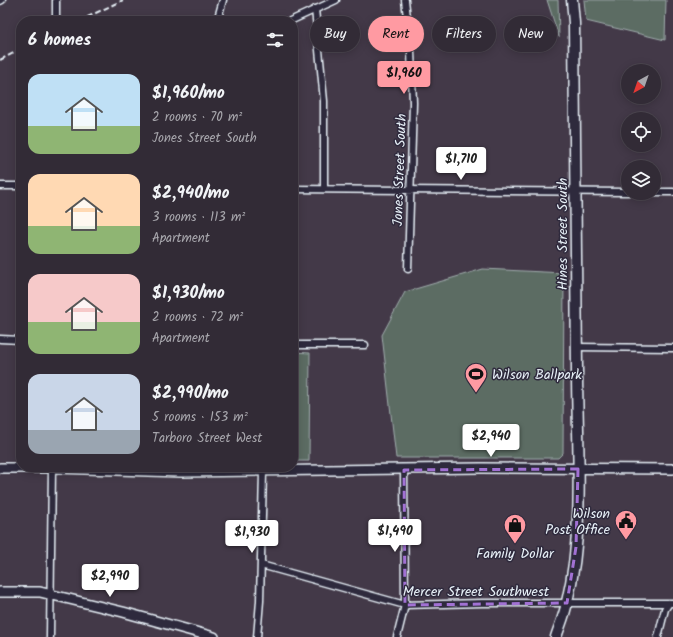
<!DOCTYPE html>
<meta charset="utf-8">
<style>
:root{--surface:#322b36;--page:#3d3742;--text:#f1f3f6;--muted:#a8a7ad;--line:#4d4751;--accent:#ff9aa2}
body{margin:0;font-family:Kalam,sans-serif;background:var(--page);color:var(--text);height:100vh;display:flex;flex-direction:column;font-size:15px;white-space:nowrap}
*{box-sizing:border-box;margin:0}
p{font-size:13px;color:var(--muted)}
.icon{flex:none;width:22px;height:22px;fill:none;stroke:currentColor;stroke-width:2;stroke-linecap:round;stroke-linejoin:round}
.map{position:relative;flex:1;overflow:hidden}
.panel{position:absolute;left:16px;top:16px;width:282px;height:456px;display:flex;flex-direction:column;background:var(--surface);border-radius:16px;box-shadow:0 2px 10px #0003,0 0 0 1px var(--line)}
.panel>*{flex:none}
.banner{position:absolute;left:310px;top:16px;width:303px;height:36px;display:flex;gap:8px}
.needle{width:26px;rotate:220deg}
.tools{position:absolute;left:621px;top:64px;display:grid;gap:8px}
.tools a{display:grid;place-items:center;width:40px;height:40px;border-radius:50%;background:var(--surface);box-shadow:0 2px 10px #0003,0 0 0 1px var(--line);font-size:20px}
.price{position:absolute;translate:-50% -34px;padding:0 9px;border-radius:4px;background:#fff;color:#222;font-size:13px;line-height:26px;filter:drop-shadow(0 1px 2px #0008)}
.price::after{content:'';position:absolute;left:50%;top:24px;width:12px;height:9px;margin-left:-6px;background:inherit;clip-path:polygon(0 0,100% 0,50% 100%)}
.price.on{background:var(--accent);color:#111}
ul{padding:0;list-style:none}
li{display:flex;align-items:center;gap:12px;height:100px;padding:0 12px}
li span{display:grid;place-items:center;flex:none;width:112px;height:80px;border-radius:12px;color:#555}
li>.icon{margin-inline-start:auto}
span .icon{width:48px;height:48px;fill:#fffc;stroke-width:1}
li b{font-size:17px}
h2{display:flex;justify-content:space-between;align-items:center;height:48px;padding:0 12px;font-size:17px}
.chip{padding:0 14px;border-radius:18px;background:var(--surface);box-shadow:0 2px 10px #0003,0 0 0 1px var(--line);font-size:14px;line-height:36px}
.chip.on{background:var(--accent);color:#111}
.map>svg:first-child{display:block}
.green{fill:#5b6c64;stroke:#a2aeae}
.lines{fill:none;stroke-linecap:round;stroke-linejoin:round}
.street-casing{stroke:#e8f1f8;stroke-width:9}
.secondary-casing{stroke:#e8f1f8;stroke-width:12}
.primary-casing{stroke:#e8f1f8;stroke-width:13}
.street{stroke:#2f2a3d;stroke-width:6}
.secondary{stroke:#2f2a3d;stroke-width:9}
.primary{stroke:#2f2a3d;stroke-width:10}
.rail{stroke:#e8f1f8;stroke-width:2;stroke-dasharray:6 3;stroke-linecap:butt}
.marked{fill:none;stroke:#a171d3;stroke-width:3;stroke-dasharray:8 5;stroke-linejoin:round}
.labels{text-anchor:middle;stroke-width:3;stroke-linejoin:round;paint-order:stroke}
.street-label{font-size:14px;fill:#e8f1f8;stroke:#2f2a3d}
.poi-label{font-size:14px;fill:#e8f1f8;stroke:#2f2a3d;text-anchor:start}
</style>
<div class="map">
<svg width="673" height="637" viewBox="0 0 673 637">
<rect width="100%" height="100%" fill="#433948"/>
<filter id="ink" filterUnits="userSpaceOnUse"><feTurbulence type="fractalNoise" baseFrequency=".025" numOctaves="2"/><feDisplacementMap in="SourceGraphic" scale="8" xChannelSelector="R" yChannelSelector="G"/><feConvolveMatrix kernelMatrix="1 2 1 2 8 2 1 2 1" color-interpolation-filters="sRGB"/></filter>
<g filter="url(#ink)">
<path class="green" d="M547,0h11l1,37z
M584,0h82l-1,40 -79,-19z
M483,269l81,4 -1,180 -5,5h-162l-14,-123 23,-43z
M293,352l17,1 -1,108h-16z"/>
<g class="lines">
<g class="street-casing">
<path id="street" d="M405,0l6,51 2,52 -5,166
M0,1l2,-1
M315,9l9,92v88
M56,21v-21
M217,21l6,-21
M290,21l46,-21
M0,186h21
M293,189l335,3
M654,192h19
M0,339l21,1
M293,345h72
M576,347l97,1
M261,565l144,40 77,-2h191
M50,637l2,-170
M257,637l3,-36 3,-129
M397,637l8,-32 -1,-135
M658,637l7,-28 4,-6"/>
</g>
<g class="secondary-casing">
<path id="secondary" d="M0,468h52l128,4 301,-4 192,1
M0,592h40l83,20 91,25"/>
</g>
<g class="primary-casing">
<path id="primary" d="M556,637c4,-12 9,-23 11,-35 18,-75 10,-155 10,-232 -1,-115 -2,-231 -3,-347l-2,-23"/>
</g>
<use href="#street" class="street"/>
<use href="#secondary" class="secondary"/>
<use href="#primary" class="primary"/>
<path class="rail" d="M79,21l44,-21
M0,60l21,-11"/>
</g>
</g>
<path class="marked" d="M578,469l-2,78 -9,56 -162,2 -1,-135z"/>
<defs>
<g id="stadium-pin" transform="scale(1.15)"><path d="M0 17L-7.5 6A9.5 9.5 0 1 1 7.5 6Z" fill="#ff9aa2" stroke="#2f2a3d"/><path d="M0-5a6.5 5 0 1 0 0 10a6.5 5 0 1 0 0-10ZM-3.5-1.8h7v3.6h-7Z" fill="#111"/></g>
<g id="civic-pin" transform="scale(1.15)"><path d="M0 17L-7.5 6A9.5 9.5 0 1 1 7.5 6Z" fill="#ff9aa2" stroke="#2f2a3d"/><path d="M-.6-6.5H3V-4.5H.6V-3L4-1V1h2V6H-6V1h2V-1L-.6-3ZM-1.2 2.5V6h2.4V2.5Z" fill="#111"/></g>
<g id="shop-pin" transform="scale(1.15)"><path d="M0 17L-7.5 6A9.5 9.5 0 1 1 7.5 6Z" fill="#ff9aa2" stroke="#2f2a3d"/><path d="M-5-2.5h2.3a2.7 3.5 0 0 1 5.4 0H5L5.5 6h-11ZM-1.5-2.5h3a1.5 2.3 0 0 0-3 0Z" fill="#111"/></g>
</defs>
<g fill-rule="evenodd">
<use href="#stadium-pin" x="476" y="374"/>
<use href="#civic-pin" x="626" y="521"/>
<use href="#shop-pin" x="515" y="525"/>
</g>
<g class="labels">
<g class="street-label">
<text transform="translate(399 170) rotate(-88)" y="5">Jones Street South</text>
<text transform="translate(562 234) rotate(-90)" y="5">Hines Street South</text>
<text x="476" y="596">Mercer Street Southwest</text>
</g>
<g class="poi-label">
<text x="492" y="379">Wilson Ballpark</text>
<text x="610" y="518" text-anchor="end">Wilson<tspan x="610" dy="16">Post Office</tspan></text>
<text x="515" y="558" text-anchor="middle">Family Dollar</text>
</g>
</g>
</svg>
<div class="tools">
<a><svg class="needle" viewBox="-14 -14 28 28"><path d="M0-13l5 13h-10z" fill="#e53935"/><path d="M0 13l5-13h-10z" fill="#a8a7ad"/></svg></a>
<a><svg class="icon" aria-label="locate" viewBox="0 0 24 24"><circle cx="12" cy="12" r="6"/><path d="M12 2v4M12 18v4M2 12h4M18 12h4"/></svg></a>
<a><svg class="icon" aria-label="layers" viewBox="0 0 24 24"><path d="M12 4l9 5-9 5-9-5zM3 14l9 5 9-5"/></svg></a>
</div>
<b class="price on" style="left:404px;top:95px">$1,960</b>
<b class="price" style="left:461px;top:181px">$1,710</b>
<b class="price" style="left:491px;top:458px">$2,940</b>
<b class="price" style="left:395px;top:553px">$1,490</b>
<b class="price" style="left:252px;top:554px">$1,930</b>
<b class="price" style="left:110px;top:598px">$2,990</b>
<div class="banner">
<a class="chip">Buy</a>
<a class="chip on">Rent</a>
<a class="chip">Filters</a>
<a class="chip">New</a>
</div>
<section class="panel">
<h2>6 homes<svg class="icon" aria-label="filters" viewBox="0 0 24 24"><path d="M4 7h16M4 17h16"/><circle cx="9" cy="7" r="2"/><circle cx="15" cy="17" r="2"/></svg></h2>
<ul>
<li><span style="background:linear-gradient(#bfe0f5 65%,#8fb573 0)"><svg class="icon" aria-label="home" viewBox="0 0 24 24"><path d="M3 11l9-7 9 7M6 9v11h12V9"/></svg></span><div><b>$1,960/mo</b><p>2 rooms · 70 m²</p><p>Jones Street South</p></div></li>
<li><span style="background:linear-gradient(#ffd9b3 65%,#8fb573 0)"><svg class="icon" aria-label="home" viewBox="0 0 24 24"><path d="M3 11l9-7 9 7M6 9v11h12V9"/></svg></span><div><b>$2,940/mo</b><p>3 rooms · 113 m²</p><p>Apartment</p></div></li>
<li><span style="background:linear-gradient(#f6c9c9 60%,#8fb573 0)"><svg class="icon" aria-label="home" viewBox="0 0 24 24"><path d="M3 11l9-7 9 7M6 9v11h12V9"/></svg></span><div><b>$1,930/mo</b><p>2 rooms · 72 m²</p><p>Apartment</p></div></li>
<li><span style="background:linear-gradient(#c9d6e8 70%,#9aa5b1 0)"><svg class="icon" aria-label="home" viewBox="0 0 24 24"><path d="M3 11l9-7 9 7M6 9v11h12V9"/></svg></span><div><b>$2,990/mo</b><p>5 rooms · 153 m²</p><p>Tarboro Street West</p></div></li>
</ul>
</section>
</div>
